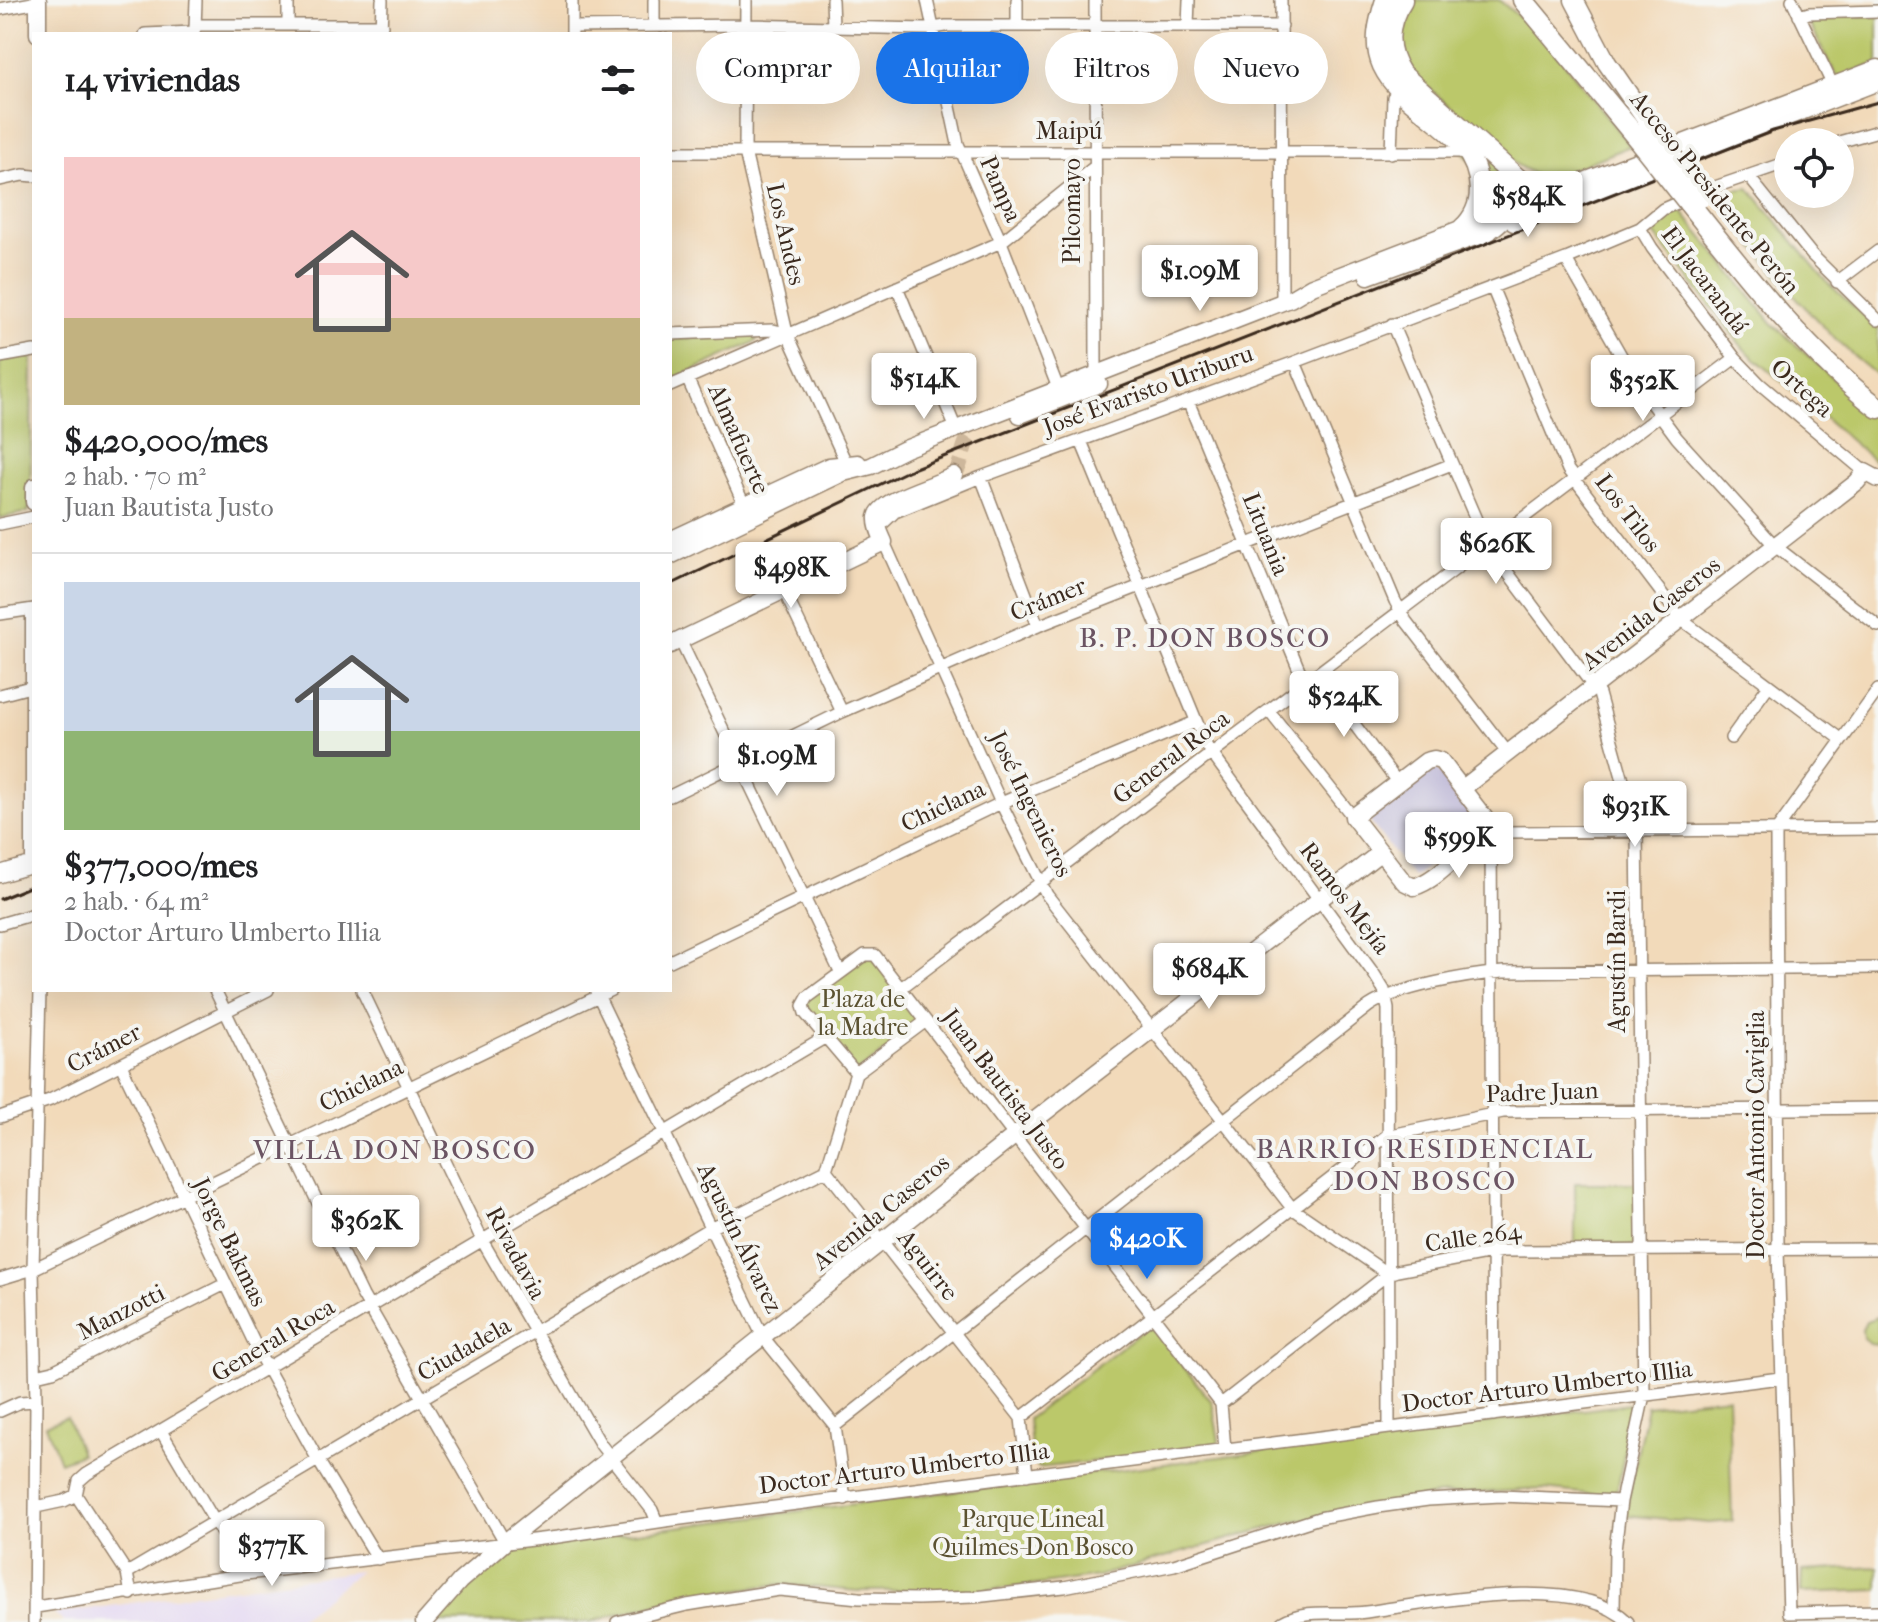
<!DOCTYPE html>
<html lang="es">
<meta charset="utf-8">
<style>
:root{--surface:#fff;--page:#f6f6f6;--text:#202124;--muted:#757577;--line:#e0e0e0;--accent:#1a73e8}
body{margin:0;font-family:"IM FELL French Canon",serif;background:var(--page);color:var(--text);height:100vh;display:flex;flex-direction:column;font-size:30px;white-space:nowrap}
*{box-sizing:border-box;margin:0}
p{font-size:26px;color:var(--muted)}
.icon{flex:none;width:44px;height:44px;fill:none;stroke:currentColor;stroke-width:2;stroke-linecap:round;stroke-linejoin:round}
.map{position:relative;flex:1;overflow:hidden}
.drawer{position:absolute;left:32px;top:32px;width:640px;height:960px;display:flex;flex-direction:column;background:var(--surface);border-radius:0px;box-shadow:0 8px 32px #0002}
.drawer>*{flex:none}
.guide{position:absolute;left:696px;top:32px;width:760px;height:72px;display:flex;gap:16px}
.buttons{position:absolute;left:1774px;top:128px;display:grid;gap:16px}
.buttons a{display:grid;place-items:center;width:80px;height:80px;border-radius:50%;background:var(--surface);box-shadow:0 8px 32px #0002;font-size:40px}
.price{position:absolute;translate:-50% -68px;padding:0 18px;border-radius:8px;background:#fff;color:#222;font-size:26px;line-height:52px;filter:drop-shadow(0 2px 4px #0008)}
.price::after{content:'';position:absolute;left:50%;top:48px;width:24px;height:18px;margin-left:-12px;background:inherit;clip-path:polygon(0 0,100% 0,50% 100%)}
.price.current{background:var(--accent);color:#fff}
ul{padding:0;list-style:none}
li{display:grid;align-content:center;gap:16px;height:424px;padding:0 32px}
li+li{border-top:2px solid var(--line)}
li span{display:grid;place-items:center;height:248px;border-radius:0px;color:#555}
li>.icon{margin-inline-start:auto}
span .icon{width:144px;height:144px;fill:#fffc;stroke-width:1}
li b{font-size:34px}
h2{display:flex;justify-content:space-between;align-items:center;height:96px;padding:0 32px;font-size:34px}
.pill{padding:0 28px;border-radius:36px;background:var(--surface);box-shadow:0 8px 32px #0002;font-size:28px;line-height:72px}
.pill.current{background:var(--accent);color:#fff}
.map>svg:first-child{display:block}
.built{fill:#e2d4f3}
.industrial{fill:#c5c0da}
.green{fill:#bbc86a;stroke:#7b7944;stroke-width:2}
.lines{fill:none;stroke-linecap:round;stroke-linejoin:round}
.secondary-tunnel{stroke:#cdb79b;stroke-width:16;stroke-dasharray:16 8;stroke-linecap:butt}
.street-casing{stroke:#96826c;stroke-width:14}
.secondary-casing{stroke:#96826c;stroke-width:19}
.primary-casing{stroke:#96826c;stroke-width:21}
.highway-casing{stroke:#96826c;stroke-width:23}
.street{stroke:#fff;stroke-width:11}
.secondary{stroke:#fff;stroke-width:16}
.primary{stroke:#fff;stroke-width:18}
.highway{stroke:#fff;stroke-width:20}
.rail{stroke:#3b2a1e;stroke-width:3}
.highway-bridge-casing{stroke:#96826c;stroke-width:23;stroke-linecap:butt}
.highway-bridge{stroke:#fff;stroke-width:20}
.labels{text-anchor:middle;stroke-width:8;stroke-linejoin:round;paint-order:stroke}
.street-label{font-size:24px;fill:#3b2a1e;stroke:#f6f6f2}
.park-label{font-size:24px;fill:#5b5231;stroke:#f6f6f2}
.quarter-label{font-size:28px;letter-spacing:2px;fill:#6b5463;stroke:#f6f6f2}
</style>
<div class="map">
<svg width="1878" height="1622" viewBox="0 0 1878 1622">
<rect width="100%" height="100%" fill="#f6f6f2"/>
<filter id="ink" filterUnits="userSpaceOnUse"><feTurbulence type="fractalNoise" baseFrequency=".0125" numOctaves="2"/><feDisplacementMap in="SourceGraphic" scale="16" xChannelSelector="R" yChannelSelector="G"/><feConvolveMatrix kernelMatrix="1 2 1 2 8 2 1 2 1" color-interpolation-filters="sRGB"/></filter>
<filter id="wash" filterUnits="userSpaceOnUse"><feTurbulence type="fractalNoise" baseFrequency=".006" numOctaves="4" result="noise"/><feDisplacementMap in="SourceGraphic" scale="32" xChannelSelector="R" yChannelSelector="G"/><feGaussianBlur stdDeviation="1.8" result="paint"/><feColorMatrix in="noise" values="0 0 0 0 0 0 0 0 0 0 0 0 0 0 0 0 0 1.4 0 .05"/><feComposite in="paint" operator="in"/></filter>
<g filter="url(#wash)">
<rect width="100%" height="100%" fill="#f2daba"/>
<path class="built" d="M360,1571l-66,51h-230l-10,-8z"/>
<path class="industrial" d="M1434,765l46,60 -67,52 -46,-59z"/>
<path class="green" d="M1408,0h91l47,40 84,106 -85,34 -28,-15 -117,-102 -6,-33z
M1813,16h65v47l-36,14 -6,-2 -27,-52 -1,-3z
M1386,46l113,121 8,38 -13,5 -11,-31z
M1749,188l79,95 50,46v47c-65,-50 -116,-121 -168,-183z
M1677,206l96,118 105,95v45l-134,-115 -90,-115z
M754,335l3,4 -2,3 -85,39v-42z
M25,356l7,2 -2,147 -2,7 -28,6v-157z
M870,954l56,67 -70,52 -30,-36 -22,-36z
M1575,1183h62v63h-62z
M1878,1317v28l-8,-1 -7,-6 -1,-9 4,-8z
M1146,1328l7,1 59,73 7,39 -6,6 -174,21 -6,-5 -5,-44z
M1728,1397l4,124 -23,2 -84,-8 22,-109z
M1630,1404l2,10 -14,72 -4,8 -6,2 -64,-7 -107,6 -148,27 -191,54 -62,9 -52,5 -126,1 -77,-7 -97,12 -94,26h-159l21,-24 54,-49z
M67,1417l14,37 -21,8 -14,-37z
M1878,1567v23l-77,3 1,-22z"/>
</g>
<g filter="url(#ink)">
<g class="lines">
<path class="secondary-tunnel" d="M954,475c10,-13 7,-30 18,-41"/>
<g class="street-casing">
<path id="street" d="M288,0v25
M572,0v33
M654,0v26
M746,0l-1,152 42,181 60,132
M832,0l1,26
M927,0l31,144 43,98 57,146
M1017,0v26
M1095,0l1,374
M1281,0l1,302
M1792,0l43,90
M0,9l38,-7
M1799,16l10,-3 69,-2
M195,25h187
M1188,26l1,-26
M572,27l173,-2 181,4 20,-3h336
M195,29l1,-29
M145,34l49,-2
M381,34l1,-34
M1839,142l39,-11
M670,152h797
M1391,153l2,-56
M1749,177l63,78 66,65
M0,180l23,-5 11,1
M1640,228l12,20 83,110 25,26 105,88
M1566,259l73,128 38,51 98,108 103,80
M1837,282l41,-31
M897,287l59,142
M1492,287l76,183 114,150 159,119
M1392,324l95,221 112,149 38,137 7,564 -23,106 -6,49 -1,59
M670,334l103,-4 13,3
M0,357l34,-6
M1295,362l100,239 11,20 102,132
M687,378l59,131
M670,386l331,-144 92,-74
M1188,401l117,283
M1081,441l126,306 167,227 10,16 4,19 1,419
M981,477l57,149
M0,524l34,-7
M878,528l17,-16 86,-35 314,-115 271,-103 74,-31 23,-19 46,-20 79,-27
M884,542l117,261 46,92 245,313 96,66
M784,591l58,121
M0,614l34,-5
M680,640l160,332
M1317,674l81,109
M1878,690l-102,141v10l2,409 11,363 89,-2
M0,695l34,-9
M1269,711l84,106
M1731,738l38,-53
M670,796l172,-84 196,-86 414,-162
M0,924l34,-10
M670,961l331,-158 194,-81
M901,988l834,-630
M215,990l148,306 142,246
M362,990l121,252 118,203 51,65 5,12
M596,991l167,346 72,89 10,73
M121,1065l141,294 56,101 60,99
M856,1073l70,-52
M0,1117l50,-17 218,-110
M0,1279l33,-10 578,-279
M36,1375l17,-4 172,-87
M1221,1404l167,-130 9,-3 105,-20 376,-2
M0,1411l20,-9 16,-1
M1494,1415l-3,-581 15,-2 372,-3
M1021,1418l365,-282 117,-24 375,-4
M835,1426l534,-420c28,-19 99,-31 134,-34l375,-4
M161,1431l85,143
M1027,1475l-6,-57 -195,-248 30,-97 -51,-60 -2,-7 5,-9 57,-42h10l346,449 4,45
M76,1495l51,78 4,21
M36,1507l28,-6 12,-6 3,-14 8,-7 739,-437
M127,1573l583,-345 116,-58
M36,1607l210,-33 312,-37 107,-16 1115,-143
M34,1622l2,-221 -3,-132 7,-279
M617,1622l70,-17 92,-15 80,8 59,1 56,-2 90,-10 110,-22 145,-47 59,-11 50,-7 73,-4 120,5
M1282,1622c26,-15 55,-6 84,-10 65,-9 213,-40 262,10"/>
</g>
<g class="secondary-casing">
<path id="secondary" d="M38,34v-34
M1514,223l364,-141
M1368,276l121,-44
M1020,415l79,-31
M34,487v15
M670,540l159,-74 29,-3
M670,556l173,-83 28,-7 34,-17 385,-150 22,-13 566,-218
M670,645l214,-103c-3,-7 -8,-16 -7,-25 3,-18 61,-32 77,-42
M1434,759l7,2 43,56 7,17c-29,11 -48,44 -77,53l-10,-5 -51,-65 73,-56z
M1463,788l394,-306 8,-10 13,7
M34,864v-252
M0,874l34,-10
M424,1622l36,-41 45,-39 508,-405 368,-285"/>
</g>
<g class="primary-casing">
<path id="primary" d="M1385,0c-7,22 -13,44 -3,66 23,49 96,63 97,124 0,15 -6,28 -17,38
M1574,0l33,63 51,74
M1479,193c7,23 22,26 45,27"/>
</g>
<g class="highway-casing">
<path id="highway" d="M1402,0c-16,24 -17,50 -1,74l118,106 19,8 33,-3
M1523,0l119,144
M1688,202c59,74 116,148 190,206
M1480,235c29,-18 43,-34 24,-68"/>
</g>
<use href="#street" class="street"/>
<use href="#secondary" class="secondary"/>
<use href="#primary" class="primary"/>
<use href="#highway" class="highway"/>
<path class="rail" d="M670,585l240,-115 863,-339 105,-29
M0,899l34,-14"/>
<g class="highway-bridge-casing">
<path id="highway-bridge" d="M1658,137l43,60
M1642,144l46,58"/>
</g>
<use href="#highway-bridge" class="highway-bridge"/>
</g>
</g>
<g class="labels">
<g class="street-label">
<text x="1069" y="139">Maipú</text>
<text transform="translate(1001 189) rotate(66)" y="8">Pampa</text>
<text transform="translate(1715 193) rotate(51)" y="8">Acceso Presidente Perón</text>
<text transform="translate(1072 211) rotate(-90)" y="8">Pilcomayo</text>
<text transform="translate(786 234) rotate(77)" y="8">Los Andes</text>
<text transform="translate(1705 280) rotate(53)" y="8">El Jacarandá</text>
<text transform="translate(1802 388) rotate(42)" y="8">Ortega</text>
<text transform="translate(1148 390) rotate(-20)" y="8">José Evaristo Uriburu</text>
<text transform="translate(739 439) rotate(66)" y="8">Almafuerte</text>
<text transform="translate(1628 513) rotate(53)" y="8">Los Tilos</text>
<text transform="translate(1266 534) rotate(68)" y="8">Lituania</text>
<text transform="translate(1048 599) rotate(-22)" y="8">Crámer</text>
<text transform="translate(1651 613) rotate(-38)" y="8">Avenida Caseros</text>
<text transform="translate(1171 757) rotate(-37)" y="8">General Roca</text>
<text transform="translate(1031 804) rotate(64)" y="8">José Ingenieros</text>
<text transform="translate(943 806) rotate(-25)" y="8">Chiclana</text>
<text transform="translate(1345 898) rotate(53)" y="8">Ramos Mejía</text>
<text transform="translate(1617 961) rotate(-90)" y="8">Agustín Bardi</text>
<text transform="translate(104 1048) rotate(-27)" y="8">Crámer</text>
<text transform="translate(361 1085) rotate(-26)" y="8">Chiclana</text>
<text transform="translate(1006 1089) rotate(53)" y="8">Juan Bautista Justo</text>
<text transform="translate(1542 1092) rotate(-2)" y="8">Padre Juan</text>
<text transform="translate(1756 1135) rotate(-90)" y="8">Doctor Antonio Caviglia</text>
<text transform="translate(881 1212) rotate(-39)" y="8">Avenida Caseros</text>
<text transform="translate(1473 1237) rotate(-8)" y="8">Calle 264</text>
<text transform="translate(740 1238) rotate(64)" y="8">Agustín Álvarez</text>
<text transform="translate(230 1242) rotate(64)" y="8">Jorge Bakmas</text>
<text transform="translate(516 1253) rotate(62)" y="8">Rivadavia</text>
<text transform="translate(928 1265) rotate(52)" y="8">Aguirre</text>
<text transform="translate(121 1312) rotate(-27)" y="8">Manzotti</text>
<text transform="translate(273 1340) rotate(-31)" y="8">General Roca</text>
<text transform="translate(464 1349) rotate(-30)" y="8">Ciudadela</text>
<text transform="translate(1547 1386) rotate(-7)" y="8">Doctor Arturo Umberto Illia</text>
<text transform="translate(904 1468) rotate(-7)" y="8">Doctor Arturo Umberto Illia</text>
</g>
<g class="park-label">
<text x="863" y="1007">Plaza de<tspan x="863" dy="28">la Madre</tspan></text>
<text x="1033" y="1527">Parque Lineal<tspan x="1033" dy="28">Quilmes-Don Bosco</tspan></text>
</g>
<g class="quarter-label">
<text x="1205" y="647">B. P. DON BOSCO</text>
<text x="1425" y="1158">BARRIO RESIDENCIAL<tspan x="1425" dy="32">DON BOSCO</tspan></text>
<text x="395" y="1159">VILLA DON BOSCO</text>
</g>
</g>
</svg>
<div class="buttons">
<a><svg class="icon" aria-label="locate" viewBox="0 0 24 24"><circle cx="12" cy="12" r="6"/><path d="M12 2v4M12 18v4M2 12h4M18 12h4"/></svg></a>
</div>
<b class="price" style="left:1528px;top:239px">$584K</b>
<b class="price" style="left:1200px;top:313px">$1.09M</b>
<b class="price" style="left:924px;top:421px">$514K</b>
<b class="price" style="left:1643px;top:423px">$352K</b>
<b class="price" style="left:1496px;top:586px">$626K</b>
<b class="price" style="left:791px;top:610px">$498K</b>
<b class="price" style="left:1344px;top:739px">$524K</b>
<b class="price" style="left:777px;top:798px">$1.09M</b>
<b class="price" style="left:1635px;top:849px">$931K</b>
<b class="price" style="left:1459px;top:880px">$599K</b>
<b class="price" style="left:1209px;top:1011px">$684K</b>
<b class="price" style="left:366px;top:1263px">$362K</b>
<b class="price current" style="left:1147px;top:1281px">$420K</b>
<b class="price" style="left:272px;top:1588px">$377K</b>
<div class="guide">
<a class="pill">Comprar</a>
<a class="pill current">Alquilar</a>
<a class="pill">Filtros</a>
<a class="pill">Nuevo</a>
</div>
<section class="drawer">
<h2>14 viviendas<svg class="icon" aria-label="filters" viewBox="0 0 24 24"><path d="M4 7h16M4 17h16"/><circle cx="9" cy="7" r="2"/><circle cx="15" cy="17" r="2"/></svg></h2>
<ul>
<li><span style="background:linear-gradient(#f6c9c9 65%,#c2b280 0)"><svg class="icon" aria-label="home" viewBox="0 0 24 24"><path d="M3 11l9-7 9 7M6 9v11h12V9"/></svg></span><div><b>$420,000/mes</b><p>2 hab. · 70 m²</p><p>Juan Bautista Justo</p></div></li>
<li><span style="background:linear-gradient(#c9d6e8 60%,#8fb573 0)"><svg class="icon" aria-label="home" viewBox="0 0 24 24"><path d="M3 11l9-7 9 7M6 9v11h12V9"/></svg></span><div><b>$377,000/mes</b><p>2 hab. · 64 m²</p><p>Doctor Arturo Umberto Illia</p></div></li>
</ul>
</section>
</div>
